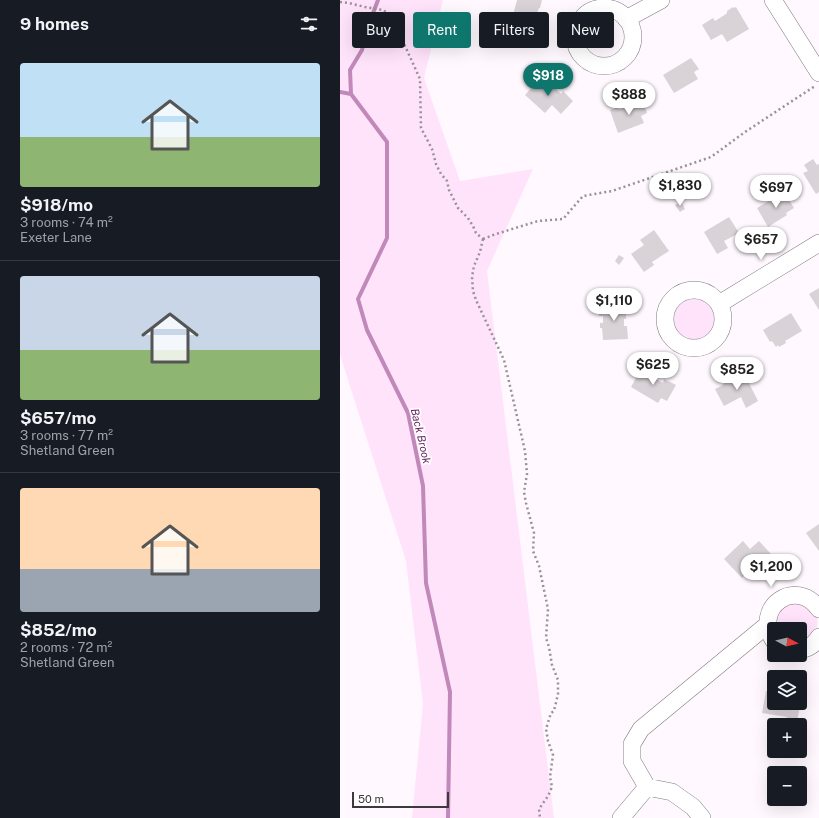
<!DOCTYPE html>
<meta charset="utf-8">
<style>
:root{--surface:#171b24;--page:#242831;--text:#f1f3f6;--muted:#9ea1a6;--line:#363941;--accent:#0f766e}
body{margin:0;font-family:"Public Sans",sans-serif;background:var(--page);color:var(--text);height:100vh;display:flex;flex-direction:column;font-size:15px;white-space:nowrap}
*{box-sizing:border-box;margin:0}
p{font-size:13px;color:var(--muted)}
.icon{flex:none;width:22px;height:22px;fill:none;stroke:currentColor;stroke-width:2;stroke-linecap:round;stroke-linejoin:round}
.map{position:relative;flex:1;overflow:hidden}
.side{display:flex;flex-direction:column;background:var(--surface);width:340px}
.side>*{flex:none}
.guide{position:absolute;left:12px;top:12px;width:380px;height:36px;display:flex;gap:8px}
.needle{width:26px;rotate:97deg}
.fabs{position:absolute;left:427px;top:622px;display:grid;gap:8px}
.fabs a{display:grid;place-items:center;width:40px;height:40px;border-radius:4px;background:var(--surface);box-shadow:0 4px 16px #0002;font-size:20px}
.scale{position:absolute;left:12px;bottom:10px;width:97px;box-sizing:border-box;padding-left:4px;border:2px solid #3d3a3c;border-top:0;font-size:11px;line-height:14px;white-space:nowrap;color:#3d3a3c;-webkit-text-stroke:3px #fff;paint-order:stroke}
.price{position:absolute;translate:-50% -34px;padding:0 9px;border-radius:14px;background:#fff;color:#222;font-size:13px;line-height:26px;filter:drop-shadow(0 1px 2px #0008)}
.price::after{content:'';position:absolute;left:50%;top:24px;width:12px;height:9px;margin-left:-6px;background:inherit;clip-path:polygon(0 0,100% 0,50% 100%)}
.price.selected{background:var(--accent);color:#fff}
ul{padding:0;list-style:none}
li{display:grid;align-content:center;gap:8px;height:212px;padding:0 20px}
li+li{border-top:1px solid var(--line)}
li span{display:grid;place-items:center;height:124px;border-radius:4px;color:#555}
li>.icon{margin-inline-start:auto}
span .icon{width:72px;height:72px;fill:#fffc;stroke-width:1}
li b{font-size:17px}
h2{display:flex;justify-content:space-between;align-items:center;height:48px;padding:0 20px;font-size:17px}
.tag{padding:0 14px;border-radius:4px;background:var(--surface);box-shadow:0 4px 16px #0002;font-size:14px;line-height:36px}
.tag.selected{background:var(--accent);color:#fff}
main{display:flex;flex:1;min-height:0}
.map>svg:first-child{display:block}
.green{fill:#ffe3fb}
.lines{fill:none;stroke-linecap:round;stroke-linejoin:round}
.stream{stroke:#c188ba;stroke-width:4}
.building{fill:#d9d2d7}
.minor-casing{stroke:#807a7f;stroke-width:18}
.path{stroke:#979296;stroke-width:2.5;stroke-dasharray:2 3;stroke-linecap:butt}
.minor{stroke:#fff;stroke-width:17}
.labels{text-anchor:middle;stroke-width:3.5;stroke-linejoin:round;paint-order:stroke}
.water-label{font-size:11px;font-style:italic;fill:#621d5c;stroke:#fff}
</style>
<main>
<section class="side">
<h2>9 homes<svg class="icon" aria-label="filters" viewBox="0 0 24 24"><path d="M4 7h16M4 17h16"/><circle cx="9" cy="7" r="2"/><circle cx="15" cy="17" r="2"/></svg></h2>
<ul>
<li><span style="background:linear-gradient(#bfe0f5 60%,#8fb573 0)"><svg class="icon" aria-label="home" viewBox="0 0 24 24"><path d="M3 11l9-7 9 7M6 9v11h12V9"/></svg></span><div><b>$918/mo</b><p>3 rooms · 74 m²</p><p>Exeter Lane</p></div></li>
<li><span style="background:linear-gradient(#c9d6e8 60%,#8fb573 0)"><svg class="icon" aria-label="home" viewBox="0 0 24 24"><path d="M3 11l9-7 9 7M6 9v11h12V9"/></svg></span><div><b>$657/mo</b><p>3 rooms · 77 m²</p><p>Shetland Green</p></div></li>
<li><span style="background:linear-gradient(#ffd9b3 65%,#9aa5b1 0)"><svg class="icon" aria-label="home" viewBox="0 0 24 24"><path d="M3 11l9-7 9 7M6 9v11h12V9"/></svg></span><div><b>$852/mo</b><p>2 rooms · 72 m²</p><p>Shetland Green</p></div></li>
</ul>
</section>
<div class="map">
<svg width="479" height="818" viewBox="0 0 479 818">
<rect width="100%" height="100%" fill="#fff8fe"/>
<path class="green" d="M1,0h102l-19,78 36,103 73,-12 -46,102 67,547h-142l11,-114 -17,-143 -66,-206v-353z
M333 318a22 22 0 1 1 44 0a22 22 0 1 1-44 0Z
M456,601l21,13c2,19 -3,21 -17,29v-14h-22c-4,-17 4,-22 18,-28z"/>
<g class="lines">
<path class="stream" d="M0,92l11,2 36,48v96l-29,61 9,31 41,83 15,73 3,97 24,109 -2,126
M11,94l-1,-24 12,-20 8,-29 8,-21"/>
</g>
<path class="building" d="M177,0h25l-2,8h-1l-2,5h2l-3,8 3,1 -3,12 -17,-5 3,-11 -9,-3z
M393,7l1,1 2,-1 13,22 -22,13 -5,-8 -11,6 -9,-15 11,-7 2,3 11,-7 1,-1v-2z
M351,58l8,11 -5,3 4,7 -24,14 -11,-18z
M202,76l1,1h1l7,7 -2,2 5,3 1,-1 6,6 2,-3 10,10 -12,13 -9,-9 -7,8 -20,-18z
M302,99l5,14 -6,3 3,7 -26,10 -8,-23 8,-3 1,2 8,-2 -1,-2z
M473,159l4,6 2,-1v28l-3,2 -13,-21 5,-2 -4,-6z
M444,192l10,16 -8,5 1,2 -19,12 -11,-19z
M341,202l4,7 -5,3 -5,-7z
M389,217l10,16 -15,8 4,7 -11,6 -13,-22z
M314,230l15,21 -17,11 2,3 -10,7 -13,-18 13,-9 -4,-5z
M279,255l5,3 -5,7 -4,-4z
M479,288v22l-10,-16z
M286,304v15h-2v7h3l1,13 -25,1 -1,-12h-2v-5h3v-7h-4v-11z
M451,313l11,18 -17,10 1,2 -7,4 -1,-2 -2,2 -4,-6 -2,1 -7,-12z
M302,367l16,9 -2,3 7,4 1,-4 12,6 -9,16 -6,-3 -3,5 -27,-16z
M403,371l15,30 -12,7 -5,-11 -17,9 -9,-17 8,-4v-1l9,-5 -1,-2z
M479,524v27l-13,-18z
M403,541l7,8 9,-8 12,13 -10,9 -2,-2 -6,5 -1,-2 -4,4 2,3 -8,7 -18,-19z
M426,691l8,2v10h26v-8h2l-5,27 -11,-3 1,-2 -25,-4z"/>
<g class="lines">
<g class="minor-casing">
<path id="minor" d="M433,0l46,73
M235 37a29 29 0 1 1 58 0a29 29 0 1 1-58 0Z
M286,19l35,-19
M325 319a29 29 0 1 1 58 0a29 29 0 1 1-58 0Z
M379,304l100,-61
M434,641c-22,-34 22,-64 45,-32
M460,650c9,-2 14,-5 19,-13
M281,818l26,-31
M362,818l-9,-11 -21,-15 -25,-5 -15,-26v-17l9,-15 126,-104"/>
</g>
<path class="path" d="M0,2l9,1 16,4 18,3 3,2 10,14 24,53 1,49 11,21 4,15 5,10 6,7 2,9 9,18 10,10 5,8 3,7 7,6
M143,239l-3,13 -6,14 -2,11 1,14 3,9 28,60 21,91 2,23 -3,18 2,11 8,30 -1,18 6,15 9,43 -2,29 3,9 3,18 6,15v14l-4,17 -3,2 -5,16 2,12 5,14 -3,22 2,10 -4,9 -9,13 1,9
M143,239l13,-5 42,-13 25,-2 20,-23 29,-5 99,-34 34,-25 70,-46"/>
<use href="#minor" class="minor"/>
</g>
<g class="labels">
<g class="water-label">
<text transform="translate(81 436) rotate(77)" y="4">Back Brook</text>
</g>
</g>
</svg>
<div class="fabs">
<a><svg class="needle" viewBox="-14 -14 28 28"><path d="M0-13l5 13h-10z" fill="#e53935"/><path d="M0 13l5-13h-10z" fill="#9ea1a6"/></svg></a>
<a><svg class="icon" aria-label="layers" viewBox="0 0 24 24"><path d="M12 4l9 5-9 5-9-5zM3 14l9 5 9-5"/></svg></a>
<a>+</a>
<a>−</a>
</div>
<div class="scale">50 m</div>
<b class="price selected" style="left:208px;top:97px">$918</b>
<b class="price" style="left:289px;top:116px">$888</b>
<b class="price" style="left:340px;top:207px">$1,830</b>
<b class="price" style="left:436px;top:209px">$697</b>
<b class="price" style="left:421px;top:261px">$657</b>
<b class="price" style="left:274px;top:322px">$1,110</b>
<b class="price" style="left:313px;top:386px">$625</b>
<b class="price" style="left:397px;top:391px">$852</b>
<b class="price" style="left:431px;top:588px">$1,200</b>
<div class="guide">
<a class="tag">Buy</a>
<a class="tag selected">Rent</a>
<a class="tag">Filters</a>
<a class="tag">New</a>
</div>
</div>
</main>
